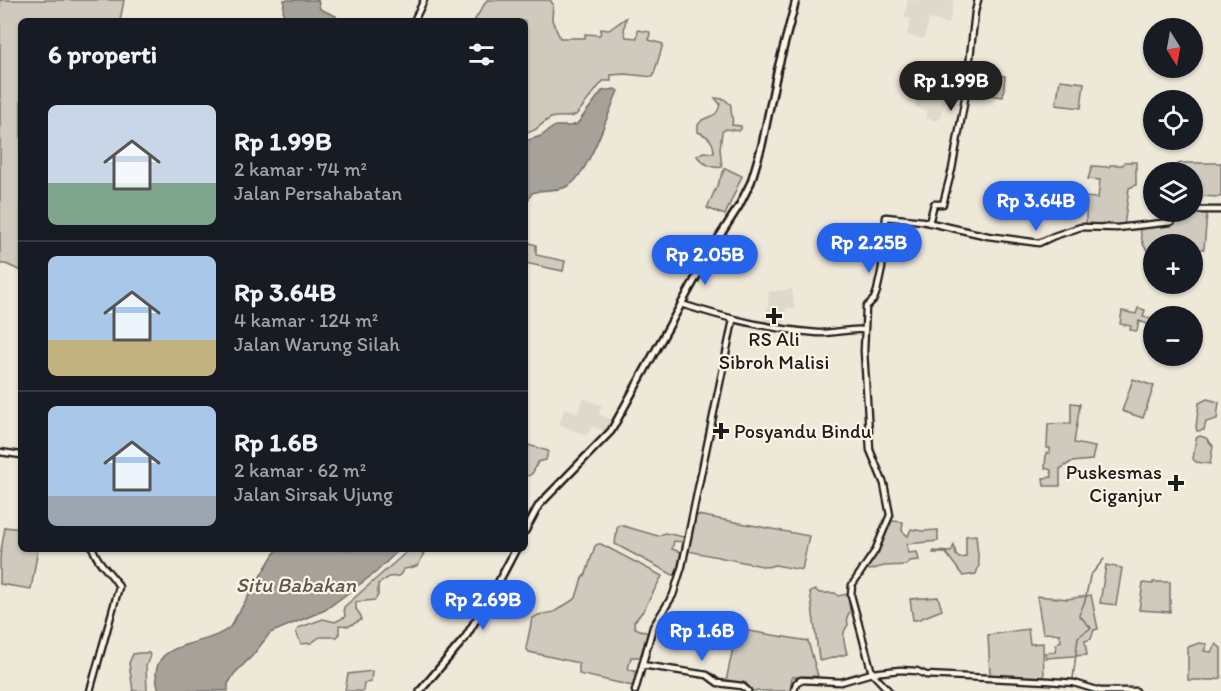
<!DOCTYPE html>
<html lang="id">
<meta charset="utf-8">
<style>
:root{--surface:#171b24;--page:#20242c;--text:#f1f3f6;--muted:#9ea1a6;--line:#363941;--accent:#2563eb}
body{margin:0;font-family:Itim,sans-serif;background:var(--page);color:var(--text);height:100vh;display:flex;flex-direction:column;font-size:22px;white-space:nowrap}
*{box-sizing:border-box;margin:0}
p{font-size:20px;color:var(--muted)}
.icon{flex:none;width:33px;height:33px;fill:none;stroke:currentColor;stroke-width:2;stroke-linecap:round;stroke-linejoin:round}
.map{position:relative;flex:1;overflow:hidden}
.details{position:absolute;left:18px;top:18px;width:510px;height:534px;display:flex;flex-direction:column;background:var(--surface);border-radius:9px;box-shadow:0 2px 4px #0004}
.details>*{flex:none}
.needle{width:39px;rotate:169deg}
.fabs{position:absolute;left:1143px;top:18px;display:grid;gap:12px}
.fabs a{display:grid;place-items:center;width:60px;height:60px;border-radius:50%;background:var(--surface);box-shadow:0 2px 4px #0004;font-size:30px}
.price{position:absolute;translate:-50% -51px;padding:0 14px;border-radius:21px;background:var(--accent);color:#fff;font-size:20px;line-height:39px;filter:drop-shadow(0 2px 3px #0008)}
.price::after{content:'';position:absolute;left:50%;top:36px;width:18px;height:14px;margin-left:-9px;background:inherit;clip-path:polygon(0 0,100% 0,50% 100%)}
.price.on{background:#222;color:#fff}
ul{padding:0;list-style:none}
li{display:flex;align-items:center;gap:18px;height:150px;padding:0 30px}
li+li{border-top:2px solid var(--line)}
li span{display:grid;place-items:center;flex:none;width:168px;height:120px;border-radius:9px;color:#555}
li>.icon{margin-inline-start:auto}
span .icon{width:72px;height:72px;fill:#fffc;stroke-width:1}
li b{font-size:26px}
h2{display:flex;justify-content:space-between;align-items:center;height:72px;padding:0 30px;font-size:26px}
.map>svg:first-child{display:block}
.built{fill:#ded9cb}
.green{fill:#cfcabd;stroke:#76736c;stroke-width:1.5}
.water{fill:#a7a299;stroke:#6f6c67;stroke-width:1.5}
.lines{fill:none;stroke-linecap:round;stroke-linejoin:round}
.stream{stroke:#6f6c67;stroke-width:1.5}
.tertiary-casing{stroke:#1c1c1c;stroke-width:9}
.secondary-casing{stroke:#1c1c1c;stroke-width:10}
.tertiary{stroke:#fcf5e5;stroke-width:4.5}
.secondary{stroke:#fcf5e5;stroke-width:5}
.poi-dot{fill:#1c1c1c;stroke:#fcf5e5;stroke-width:2}
.labels{text-anchor:middle;stroke-width:4.5;stroke-linejoin:round;paint-order:stroke}
.poi-label{font-size:20px;fill:#1c1c1c;stroke:#fcf5e5}
.water-label{font-size:21px;font-style:italic;fill:#5b5854;stroke:#fcf5e5}
</style>
<div class="map">
<svg width="1221" height="691" viewBox="0 0 1221 691">
<rect width="100%" height="100%" fill="#eee8d9"/>
<filter id="ink" filterUnits="userSpaceOnUse"><feTurbulence type="fractalNoise" baseFrequency=".0167" numOctaves="2"/><feDisplacementMap in="SourceGraphic" scale="12" xChannelSelector="R" yChannelSelector="G"/><feConvolveMatrix kernelMatrix="1 2 1 2 8 2 1 2 1" color-interpolation-filters="sRGB"/></filter>
<g filter="url(#ink)">
<path class="built" d="M908,0h46l-5,24 -20,-5 -5,20 -17,-4 4,-16 -7,-1z
M920,87l27,8 -7,22 -3,4 -11,-3 1,-7 -12,-4z
M792,289l3,19h-9l-3,20 -22,-4 7,-18 1,-14z
M584,398l18,8 -3,8 12,6 -5,12 -14,-6 -5,10 -28,-12 6,-16 12,5z"/>
<path class="green" d="M0,0h124l-4,21h-99v250l-15,-7h-6z
M487,0h63l3,4 -1,16 8,18h25v-4l15,1 1,-6 8,1 17,-12 -2,13 2,6 11,1 1,-8 12,2 -1,8 14,4 -10,33 -28,-3 -14,1v6h-8l-27,34c-8,4 -17,0 -25,3 -11,5 -12,13 -26,15v-112h-51z
M974,73l31,3 -2,21 -29,-4z
M1060,80l24,3 -3,25 -25,-3z
M715,98l9,1 7,6c-1,8 3,13 1,20l9,1v3l-2,2 -13,-2 -4,3 -2,17 2,18c-10,2 -20,-4 -25,-11l6,-4 11,1c0,-12 -6,-17 -16,-21v-7l4,-5c9,-4 16,-4 18,-16z
M1124,162h12v23l-7,3 -5,39 -38,-2v-17l-5,-11 17,1 2,-18 -12,-1 4,-13 17,1 1,-2h13z
M1182,163h39v34l-26,-1v7h-2l-1,-31h-21l7,-8z
M725,168l17,8 -17,39 -18,-7z
M1181,212l26,1 -3,36h-11l-1,-5h-38l-1,10c-10,-3 -12,-16 -13,-26l34,-4z
M525,237l5,6 6,2v10l29,6 -2,10 -38,-8z
M1138,308l7,2 -2,7 10,2v7l-14,-5 -2,10 -7,-1 1,-4 -11,-2 2,-13 14,3z
M1133,379l21,7 -11,32 -21,-7z
M1207,399l12,3 -2,17 -11,3 -2,8 -7,1 -1,-4 3,-24z
M1071,403l9,1 -6,39 21,4 -3,13 -21,2 -11,7v17h-16l-1,-8 9,-1 -1,-7 -6,-2 1,-15h4v-5h-3l1,-24 23,-1z
M1200,436l6,2 7,8 -3,18 -14,-2 -3,-3 3,-21z
M525,444l23,7 -2,9 -8,2c-4,6 -4,15 -13,14z
M698,515l111,21 -7,34 -27,-5 -8,2 -79,-16 6,-33z
M892,521l11,1 -1,9 6,5 3,-7 11,2 16,-1v11l-31,3 1,9 9,-1 2,8 -10,1 -3,4 -22,1 -14,4 -4,-3z
M620,525l38,11 7,-3 19,4 -1,5 -9,-1 -2,8 9,3 -5,22 -3,1 -58,-31 2,-16z
M5,527l16,2v20h17l-7,40 -31,-5v-27z
M976,535l3,30 -3,9 -13,2 -17,-23h-13l1,-2 17,1 3,-7 2,10 3,3 7,-1v-21z
M598,544h3l61,32 -19,35 -9,11 1,6 13,5 -8,24h-9l-3,12 9,3 -4,14 -54,-12v-11l-50,-11 -3,-4 6,-29 6,-4 16,-3 22,-14 6,-20 4,-4 9,-28z
M410,549h16c-9,14 -1,17 -22,20l-5,7 -10,1 -11,7v11l-3,5 -19,2v7l5,7v4l-12,6 -10,-1v10l-2,2h-17l-9,6 -10,1 -5,-12 2,-4 25,-9 12,3 10,-5 -1,-10z
M1106,565l16,3 -6,37 -16,-2z
M1153,582h17v30l-31,-2 4,-27 10,1z
M816,590l3,3h16l3,3 10,-2 2,17 -3,6 1,8c-8,9 -3,19 -1,29l-26,7 -2,-2 -9,-67z
M1091,595l7,34 -4,1 -3,9 -6,2 2,14 -41,3 -1,-5 10,-1 1,-8 5,-3 -1,-7 -17,-1 -6,-37 31,3z
M938,597l4,13 -25,10h-4l-3,-21z
M737,629l71,12 10,35 -26,1 -2,14h-38l-6,-8 -20,-2z
M1028,629l2,15 13,-1 1,37 -54,-5 -2,-40z
M1199,643l8,1 -3,7 7,1 5,-8 5,4v30l-7,2h-26v-33z
M139,653h10l1,3 -4,10 1,25h-14l-4,-28 4,-9z
M372,671l-1,11 -7,1 -1,8h-18l3,-17z"/>
<path class="water" d="M284,0h34l2,9 16,7v5h-23l-4,-4 -5,4 -18,-2 -3,-5z
M615,89l3,2c-10,22 -30,85 -50,95 -11,6 -24,2 -36,7l-7,13v-65l16,-5 14,-10h15l7,-2 25,-33z
M278,549h122l-25,24 -50,37 -55,23 -17,22 -19,19 -6,10v7h-69c-17,-54 45,-41 71,-64l43,-72z"/>
<g class="lines">
<path class="stream" d="M1073,679l5,-42 13,-9 -12,-13 6,-14 5,-25 14,-17"/>
<g class="tertiary-casing">
<path id="tertiary" d="M414,21l10,-21
M1192,210h29
M929,223l5,-19h9l9,-35 14,-76 9,-81 3,-12
M681,304c48,15 87,25 137,29 16,1 31,-5 46,-3
M0,452l21,3
M642,665l65,10 11,8 24,3 6,5
M90,691l29,-104c-7,-15 -20,-20 -26,-38
M635,691l18,-64 20,-32 9,-29 51,-246
M794,691l2,-8 5,-3 40,2 31,-9 28,-3 17,1 9,4 123,6 25,2 26,8h36
M889,691l-17,-18 -21,-78 1,-10 23,-34 15,-36 -6,-31 -14,-34 -6,-99 2,-44 8,-8 3,-8 5,-23 4,-51 36,4 66,15 51,7 15,-7 27,-9 36,1 54,-6 8,-9 4,-1"/>
</g>
<g class="secondary-casing">
<path id="secondary" d="M525,531l14,-26 72,-74 103,-186 25,-39 12,-24 11,-37 15,-73 19,-72
M420,691l45,-53 31,-51 20,-38"/>
</g>
<use href="#tertiary" class="tertiary"/>
<use href="#secondary" class="secondary"/>
</g>
</g>
<g class="poi-dot">
<path d="M771 307h6v6h6v6h-6v6h-6v-6h-6v-6h6z"/>
<path d="M718 422h6v6h6v6h-6v6h-6v-6h-6v-6h6z"/>
<path d="M1173 474h6v6h6v6h-6v6h-6v-6h-6v-6h6z"/>
</g>
<g class="labels">
<g class="poi-label">
<text x="774" y="346">RS Ali<tspan x="774" dy="23">Sibroh Malisi</tspan></text>
<text x="734" y="438" text-anchor="start">Posyandu Bindu</text>
<text x="1162" y="479" text-anchor="end">Puskesmas<tspan x="1162" dy="23">Ciganjur</tspan></text>
</g>
<g class="water-label">
<text x="296" y="592">Situ Babakan</text>
</g>
</g>
</svg>
<div class="fabs">
<a><svg class="needle" viewBox="-14 -14 28 28"><path d="M0-13l5 13h-10z" fill="#e53935"/><path d="M0 13l5-13h-10z" fill="#9ea1a6"/></svg></a>
<a><svg class="icon" aria-label="locate" viewBox="0 0 24 24"><circle cx="12" cy="12" r="6"/><path d="M12 2v4M12 18v4M2 12h4M18 12h4"/></svg></a>
<a><svg class="icon" aria-label="layers" viewBox="0 0 24 24"><path d="M12 4l9 5-9 5-9-5zM3 14l9 5 9-5"/></svg></a>
<a>+</a>
<a>−</a>
</div>
<b class="price on" style="left:951px;top:112px">Rp 1.99B</b>
<b class="price" style="left:1036px;top:232px">Rp 3.64B</b>
<b class="price" style="left:869px;top:274px">Rp 2.25B</b>
<b class="price" style="left:705px;top:286px">Rp 2.05B</b>
<b class="price" style="left:483px;top:631px">Rp 2.69B</b>
<b class="price" style="left:702px;top:662px">Rp 1.6B</b>
<section class="details">
<h2>6 properti<svg class="icon" aria-label="filters" viewBox="0 0 24 24"><path d="M4 7h16M4 17h16"/><circle cx="9" cy="7" r="2"/><circle cx="15" cy="17" r="2"/></svg></h2>
<ul>
<li><span style="background:linear-gradient(#c9d6e8 65%,#7fa58c 0)"><svg class="icon" aria-label="home" viewBox="0 0 24 24"><path d="M3 11l9-7 9 7M6 9v11h12V9"/></svg></span><div><b>Rp 1.99B</b><p>2 kamar · 74 m²</p><p>Jalan Persahabatan</p></div></li>
<li><span style="background:linear-gradient(#a9c7e8 70%,#c2b280 0)"><svg class="icon" aria-label="home" viewBox="0 0 24 24"><path d="M3 11l9-7 9 7M6 9v11h12V9"/></svg></span><div><b>Rp 3.64B</b><p>4 kamar · 124 m²</p><p>Jalan Warung Silah</p></div></li>
<li><span style="background:linear-gradient(#a9c7e8 75%,#9aa5b1 0)"><svg class="icon" aria-label="home" viewBox="0 0 24 24"><path d="M3 11l9-7 9 7M6 9v11h12V9"/></svg></span><div><b>Rp 1.6B</b><p>2 kamar · 62 m²</p><p>Jalan Sirsak Ujung</p></div></li>
</ul>
</section>
</div>
